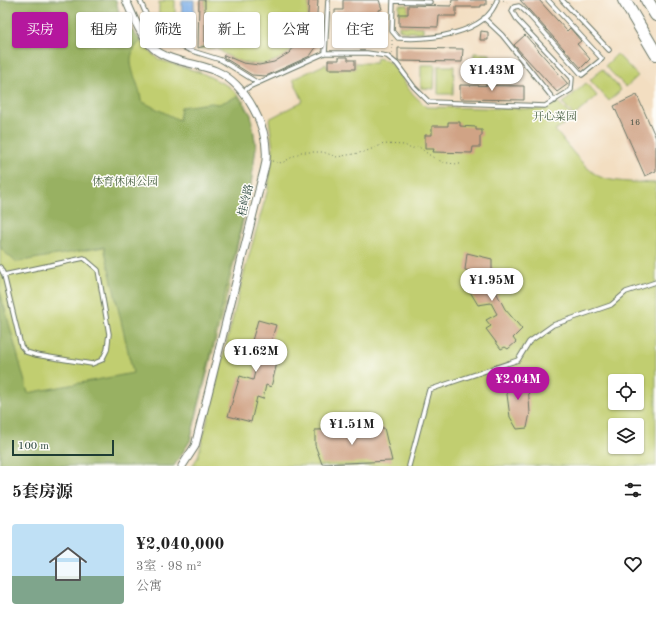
<!DOCTYPE html>
<html lang="zh">
<meta charset="utf-8">
<style>
:root{--surface:#fff;--page:#f2f2f2;--text:#222;--muted:#767676;--line:#e0e0e0;--accent:#b5179e}
body{margin:0;font-family:"Old Standard TT","Noto Serif SC",serif;background:var(--page);color:var(--text);height:100vh;display:flex;flex-direction:column;font-size:15px;white-space:nowrap}
*{box-sizing:border-box;margin:0}
p{font-size:13px;color:var(--muted)}
.icon{flex:none;width:22px;height:22px;fill:none;stroke:currentColor;stroke-width:2;stroke-linecap:round;stroke-linejoin:round}
.map{position:relative;height:466px;overflow:hidden}
.panel{display:flex;flex-direction:column;background:var(--surface);flex:1}
.panel>*{flex:none}
.guide{position:absolute;left:12px;top:12px;width:400px;height:36px;display:flex;gap:8px}
.buttons{position:absolute;left:608px;top:374px;display:grid;gap:8px}
.buttons a{display:grid;place-items:center;width:36px;height:36px;border-radius:4px;background:var(--surface);box-shadow:0 1px 3px #0004;font-size:20px}
.scale{position:absolute;left:12px;bottom:10px;width:102px;box-sizing:border-box;padding-left:4px;border:2px solid #1f3d34;border-top:0;font-size:11px;line-height:14px;white-space:nowrap;color:#1f3d34;-webkit-text-stroke:3px #fdfcf7;paint-order:stroke}
.price{position:absolute;translate:-50% -34px;padding:0 9px;border-radius:14px;background:#fff;color:#222;font-size:13px;line-height:26px;filter:drop-shadow(0 1px 2px #0008)}
.price::after{content:'';position:absolute;left:50%;top:24px;width:12px;height:9px;margin-left:-6px;background:inherit;clip-path:polygon(0 0,100% 0,50% 100%)}
.price.selected{background:var(--accent);color:#fff}
ul{padding:0;list-style:none}
li{display:flex;align-items:center;gap:12px;height:100px;padding:0 12px}
li+li{border-top:1px solid var(--line)}
li span{display:grid;place-items:center;flex:none;width:112px;height:80px;border-radius:4px;color:#555}
li>.icon{margin-inline-start:auto}
span .icon{width:48px;height:48px;fill:#fffc;stroke-width:1}
li b{font-size:17px}
h2{display:flex;justify-content:space-between;align-items:center;height:48px;padding:0 12px;font-size:17px}
.chip{padding:0 14px;border-radius:4px;background:var(--surface);box-shadow:0 1px 3px #0004;font-size:14px;line-height:36px}
.chip.selected{background:var(--accent);color:#fff}
.map>svg:first-child{display:block}
.green{fill:#c1ce70;stroke:#708652;fill-rule:evenodd}
.forest{fill:#98b162;stroke:#5c774b}
.water{fill:#7cade7;stroke:#4e758e}
.building{fill:#d0a385}
.lines{fill:none;stroke-linecap:round;stroke-linejoin:round}
.lane-casing{stroke:#697565;stroke-width:5.5}
.street-casing{stroke:#697565;stroke-width:9}
.primary-casing{stroke:#697565;stroke-width:14}
.path{stroke:#697565;stroke-width:1;stroke-dasharray:1 3;stroke-linecap:butt}
.lane{stroke:#fff;stroke-width:3.5}
.street{stroke:#fff;stroke-width:7}
.primary{stroke:#fff;stroke-width:12}
.labels{text-anchor:middle;stroke-width:3;stroke-linejoin:round;paint-order:stroke}
.number-label{font-size:9px;fill:#4b5648}
.park-label{font-size:11px;fill:#486143;stroke:#fdfcf7}
.street-label{font-size:11px;fill:#1f3d34;stroke:#fdfcf7}
</style>
<div class="map">
<svg width="656" height="466" viewBox="0 0 656 466">
<rect width="100%" height="100%" fill="#fdfcf7"/>
<filter id="ink" filterUnits="userSpaceOnUse"><feTurbulence type="fractalNoise" baseFrequency=".025" numOctaves="2"/><feDisplacementMap in="SourceGraphic" scale="8" xChannelSelector="R" yChannelSelector="G"/><feConvolveMatrix kernelMatrix="1 2 1 2 8 2 1 2 1" color-interpolation-filters="sRGB"/></filter>
<filter id="wash" filterUnits="userSpaceOnUse"><feTurbulence type="fractalNoise" baseFrequency=".012" numOctaves="4" result="noise"/><feDisplacementMap in="SourceGraphic" scale="16" xChannelSelector="R" yChannelSelector="G"/><feGaussianBlur stdDeviation="0.9" result="paint"/><feColorMatrix in="noise" values="0 0 0 0 0 0 0 0 0 0 0 0 0 0 0 0 0 1.4 0 .05"/><feComposite in="paint" operator="in"/></filter>
<g filter="url(#wash)">
<rect width="100%" height="100%" fill="#f3dec1"/>
<path class="green" d="M0,0h116l3,14 31,38 10,8 42,13 28,14 12,12 9,16 5,32 -5,37 -25,116 -36,141 -16,25h-174z
M164,0h11v41c-19,-11 -16,-20 -16,-39h5z
M205,0h104c-1,9 0,19 -3,27 -15,41 -58,48 -89,21l-18,1 6,-4z
M399,5h9v9h-9z
M399,26l24,1v5h-18l-6,-3z
M474,53l16,1 -1,28 -16,-1z
M617,54l21,22 -12,11 -21,-21z
M377,58c14,1 22,14 28,25 4,9 15,17 21,24l116,2 16,-7 16,16 -19,12c11,13 32,43 48,48 17,5 36,4 53,5v283h-464l6,-9 46,-184 24,-84 5,-40 -4,-30 34,-18 -10,-22 33,-15 2,5h27v-6h21zM615,381h22v22h-22zM615,425h22v22h-22z
M421,65h14l-1,24 -13,-1z
M438,66h16l-1,28h-15z
M602,69l19,21 -12,11 -19,-21z
M586,83l11,13 -23,20 -11,-13z"/>
<path class="forest" d="M0,0h116l3,14 22,27c-22,19 -1,38 0,60l38,19 2,-13 30,-4 8,1 19,-8 13,19 5,32 -5,37 -61,257 -16,25h-174v-175l28,102 105,-20 -29,-126 -88,15 -14,-12 -2,-6z"/>
<path class="water" d="M182,0h12v41h-13z"/>
<g id="blocks">
<path class="building" d="M199,0h6v46l-7,2z
M309,0h9l-3,39 4,4 -9,13 -44,20 -14,-1 -29,-18 1,-2 19,8 16,2 15,-3 15,-9 11,-13 7,-14z
M343,0h36l3,9 -3,1v28l-44,-1v-27h8z
M452,0h34v5h-5v2h-25v9h-17l-1,11 -39,-1v-12h9v-9l43,1z
M520,0h19l28,31 3,-3 11,13 -4,3 13,15 -9,9z
M481,31l7,1v8h-8z
M525,35l43,49 -11,8 -43,-47z
M398,48l65,1 -1,13 -64,-1z
M339,57h9v3h7v9h-27v-9h11z
M460,85l64,1v14l-64,-1z
M637,95l19,43v33l-11,5 -31,-70z
M448,122h12v4l16,1v3h6v6h-2v11h-7l-1,6 -39,-1 1,-3h-9v-14h7v-9h16z
M467,253l25,6v12l5,23 8,15 17,20 -9,9 3,4 -8,7 -3,-2 -4,2 -15,-20 5,-3 -5,-6 11,-6 -6,-11 -13,2 -9,-15v-6h10v-11l-14,-3z
M258,320l18,5 -7,23 11,3 -9,36 -5,-2 -3,14 -6,-2 -6,25 -23,-6 12,-40 13,4 4,-17 -7,-2 3,-14 -2,-3z
M516,373l8,4 4,8 2,28 -3,15 -10,1 -7,-12 -4,-30 2,-9z
M384,428l8,33 -70,3 -7,-19v-15z"/>
</g>
</g>
<g filter="url(#ink)">
<use href="#blocks" fill-opacity="0" stroke="#697565" stroke-width="1"/>
<g class="lines">
<g class="lane-casing">
<path id="lane" d="M140,0l6,14 16,23 27,13 32,10 37,23
M393,0l-1,31 6,7c30,2 88,-3 99,-38
M562,0l47,50
M393,1l37,1
M484,18l18,17 53,66
M325,53l3,-53
M243,92l6,-5 76,-34h42l20,3 10,8 17,23 15,15 116,4 26,-16 1,-12 -54,-57 -6,-10 2,-4 5,-1 8,7 55,62 20,-16 -54,-59
M0,267l4,8 17,71 5,6 10,3 56,9 10,-4 5,-10 2,-16 -11,-64 -14,-12 -80,17
M409,466l20,-76 89,-30 11,-18 24,-17 58,-20 15,-13 30,-10"/>
</g>
<g class="street-casing">
<path id="street" d="M126,0c6,14 15,37 27,48 15,14 45,15 63,23 30,13 53,57 50,89 -1,10 -5,20 -7,30l-64,256 -13,20"/>
</g>
<g class="primary-casing">
<path id="primary" d="M624,0l32,54
M647,0l9,15"/>
</g>
<path class="path" d="M503,0l6,4
M392,40v13
M272,161l10,2 19,-11h22l14,5 27,-5 20,-8 21,1 6,4 7,-3c17,14 23,18 45,18"/>
<use href="#lane" class="lane"/>
<use href="#street" class="street"/>
<use href="#primary" class="primary"/>
</g>
</g>
<g class="labels">
<g class="number-label">
<text x="635" y="125">16</text>
</g>
<g class="park-label">
<text x="555" y="120">开心菜园</text>
<text x="125" y="185">体育休闲公园</text>
</g>
<g class="street-label">
<text transform="translate(245 200) rotate(-76)" y="4">桂岭路</text>
</g>
</g>
</svg>
<div class="buttons">
<a><svg class="icon" aria-label="locate" viewBox="0 0 24 24"><circle cx="12" cy="12" r="6"/><path d="M12 2v4M12 18v4M2 12h4M18 12h4"/></svg></a>
<a><svg class="icon" aria-label="layers" viewBox="0 0 24 24"><path d="M12 4l9 5-9 5-9-5zM3 14l9 5 9-5"/></svg></a>
</div>
<div class="scale">100 m</div>
<b class="price" style="left:492px;top:92px">¥1.43M</b>
<b class="price" style="left:492px;top:302px">¥1.95M</b>
<b class="price" style="left:256px;top:373px">¥1.62M</b>
<b class="price selected" style="left:518px;top:401px">¥2.04M</b>
<b class="price" style="left:352px;top:446px">¥1.51M</b>
<div class="guide">
<a class="chip selected">买房</a>
<a class="chip">租房</a>
<a class="chip">筛选</a>
<a class="chip">新上</a>
<a class="chip">公寓</a>
<a class="chip">住宅</a>
</div>
</div>
<section class="panel">
<h2>5套房源<svg class="icon" aria-label="filters" viewBox="0 0 24 24"><path d="M4 7h16M4 17h16"/><circle cx="9" cy="7" r="2"/><circle cx="15" cy="17" r="2"/></svg></h2>
<ul>
<li><span style="background:linear-gradient(#bfe0f5 65%,#7fa58c 0)"><svg class="icon" aria-label="home" viewBox="0 0 24 24"><path d="M3 11l9-7 9 7M6 9v11h12V9"/></svg></span><div><b>¥2,040,000</b><p>3室 · 98 m²</p><p>公寓</p></div><svg class="icon" aria-label="heart" viewBox="0 0 24 24"><path d="M12 20l-8-8c-3-5 5-10 8-4 3-6 11-1 8 4z"/></svg></li>
</ul>
</section>
